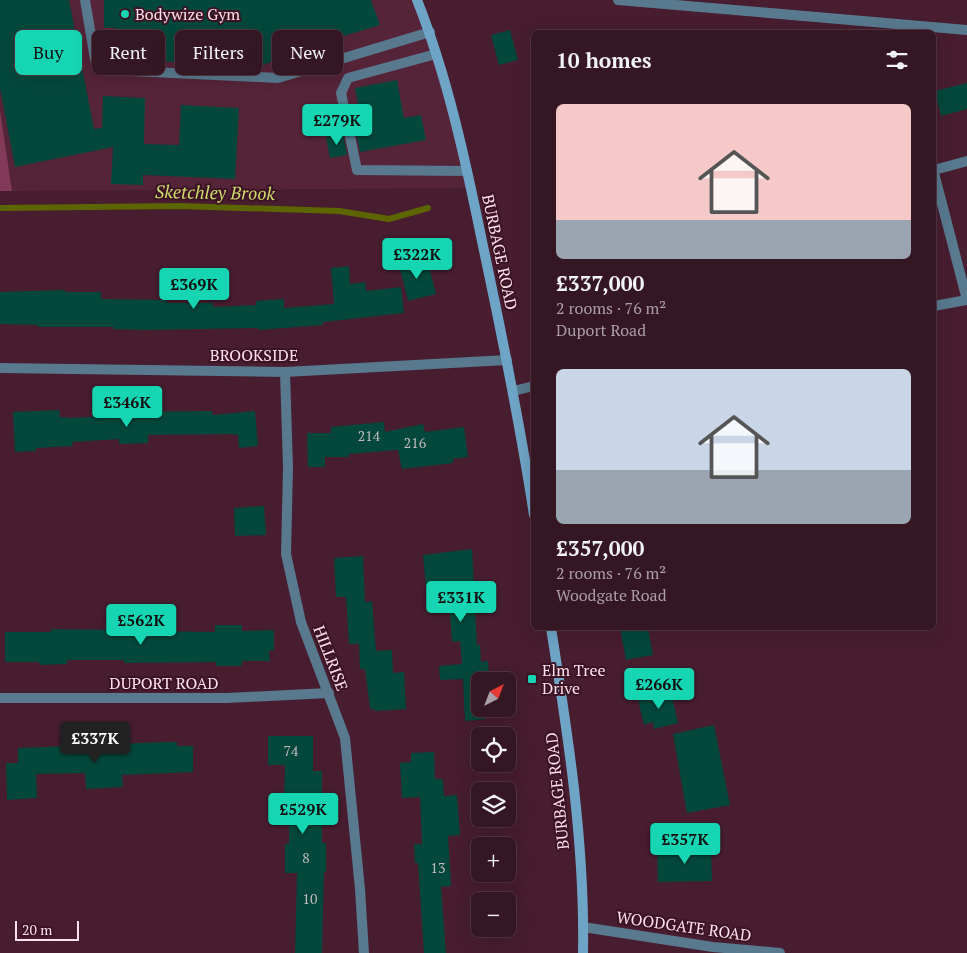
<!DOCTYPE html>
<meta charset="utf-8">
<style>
:root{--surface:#351623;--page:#3d1f2b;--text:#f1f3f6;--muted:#aa9fa6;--line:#4f3541;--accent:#16d5b3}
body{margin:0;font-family:"PT Serif",serif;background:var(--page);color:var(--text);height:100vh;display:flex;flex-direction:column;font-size:19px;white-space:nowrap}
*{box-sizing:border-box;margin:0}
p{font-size:16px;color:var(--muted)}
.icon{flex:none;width:28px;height:28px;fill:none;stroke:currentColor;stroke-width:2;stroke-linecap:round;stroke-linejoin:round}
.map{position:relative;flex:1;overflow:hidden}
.drawer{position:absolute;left:531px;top:30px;width:405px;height:600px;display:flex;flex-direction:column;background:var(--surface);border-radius:8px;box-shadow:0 5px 20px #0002,0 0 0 1px var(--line)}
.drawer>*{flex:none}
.top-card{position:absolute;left:15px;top:30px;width:441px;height:45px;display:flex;gap:10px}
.needle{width:32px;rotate:42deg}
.controls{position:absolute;left:471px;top:672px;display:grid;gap:10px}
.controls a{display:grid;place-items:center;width:45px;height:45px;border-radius:8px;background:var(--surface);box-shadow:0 5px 20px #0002,0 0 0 1px var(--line);font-size:25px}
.scale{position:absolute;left:15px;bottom:12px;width:64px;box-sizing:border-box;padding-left:5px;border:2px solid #fee1eb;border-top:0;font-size:14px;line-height:18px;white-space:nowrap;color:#fee1eb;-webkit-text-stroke:4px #3c1325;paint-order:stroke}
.price{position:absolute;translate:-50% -42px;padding:0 11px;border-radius:5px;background:var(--accent);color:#111;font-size:16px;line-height:32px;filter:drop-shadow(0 1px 2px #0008)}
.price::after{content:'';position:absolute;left:50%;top:30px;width:15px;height:11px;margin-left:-8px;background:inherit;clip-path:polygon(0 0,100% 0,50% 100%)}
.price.selected{background:#222;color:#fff}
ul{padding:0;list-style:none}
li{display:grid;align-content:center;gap:10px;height:265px;padding:0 25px}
li span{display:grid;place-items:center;height:155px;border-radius:8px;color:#555}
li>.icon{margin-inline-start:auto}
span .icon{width:90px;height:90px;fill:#fffc;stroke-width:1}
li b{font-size:21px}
h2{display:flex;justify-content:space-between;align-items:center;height:60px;padding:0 25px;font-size:21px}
.tag{padding:0 18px;border-radius:8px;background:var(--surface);box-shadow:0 5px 20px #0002,0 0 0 1px var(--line);font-size:18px;line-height:45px}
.tag.selected{background:var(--accent);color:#111}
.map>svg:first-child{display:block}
.built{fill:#562439}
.green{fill:#833a59}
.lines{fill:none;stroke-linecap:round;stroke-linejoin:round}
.stream{stroke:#5c6500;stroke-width:6}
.building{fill:#04483b}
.service{stroke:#58798e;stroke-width:10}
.minor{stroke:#58798e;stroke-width:10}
.secondary{stroke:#6ea4c5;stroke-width:10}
.poi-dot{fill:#16d5b3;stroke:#3c1325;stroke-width:2}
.labels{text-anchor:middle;stroke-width:4;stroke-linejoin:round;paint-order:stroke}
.number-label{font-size:14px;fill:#c0bbbf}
.poi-label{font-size:16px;fill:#fee1eb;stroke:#3c1325;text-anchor:start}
.street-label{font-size:16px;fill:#fee1eb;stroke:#3c1325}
.water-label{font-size:18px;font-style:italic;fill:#cddc6a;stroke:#3c1325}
</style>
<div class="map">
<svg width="967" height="953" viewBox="0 0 967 953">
<rect width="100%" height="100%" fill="#471d2f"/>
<path class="built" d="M0,0h420l16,45 40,143 -464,3 -12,-81z"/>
<path class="green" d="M0,110l12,81h-12z"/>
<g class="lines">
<path class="stream" d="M0,208l180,-2 159,5 50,8 39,-11"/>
</g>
<path class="building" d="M0,0h69l25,129 8,-1 1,-32 42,2 -1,46 35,1 2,-40 58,3 -4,71 -92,-4v10l-32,-1 2,-37 -98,20 -15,-79z
M104,0h267l9,25 -72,22 -45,18 -118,-4 1,-8 -19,-1v-12h-12l1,-12h-12z
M510,30l8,30 -19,5 -8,-30z
M397,80l7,38 17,-3 5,25 -66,12 -4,-20 5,-1 1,-4 -7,-39z
M967,83v26l-26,7 -6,-25z
M343,134l4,21 -17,3 -4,-21z
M427,259l9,35 -28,7 -9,-36z
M349,266l1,18 15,-2 1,9 35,-4 3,26 -81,9v3l-65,5v-2l-113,2 -32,-1v-2h-75v-2l-38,-1v-32l65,-2v2h36v7l66,1v3h46v4l43,-2v-4l28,-2v9l50,-4 -3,-36z
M59,410l1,7 11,1 52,-3v-3l89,-1 1,4 42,-4 3,35 -19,2 -1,-13 -8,-1 -82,1v8l-29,1v-5l-47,3 1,4 -37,2v3l-21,1 -2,-40z
M384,422l1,10 38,-8 2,8 39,-5 4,30 -15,2v4l-51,6 -4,-19 -49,4v3h-24v10h-17l-1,-34h24v-6z
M264,506l2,29 -31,1 -1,-28z
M472,549l5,96 3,-1 1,18 7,-1 1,16 -7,1v3h-2v28h5l1,10 -21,2 -2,-42 -23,1 -1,-14 23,-2 -2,-23 -8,1 -4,-57 -22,2 -3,-32z
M363,556l2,46 7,-1 4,50 16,-1 1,23 11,-1 2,37 -30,2 -6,-3 -5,-39h-5l-1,-25h-10l-3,-47h-10l-2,-39z
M149,621v10l66,1v-7h27v6l32,-1v20l-5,1 1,10h-28v5h-26v-4l-92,1v-3h-57v4l-27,1 -1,-3h-34v-30h46v-3l72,1 -1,-8z
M620,628h28l5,27 -27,5z
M671,692l7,31 -24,6 -1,-7 -9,3 -6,-26z
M714,725l16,80 -43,8 -14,-79z
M268,736h45v35h9v72h4v29h-2l-2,81h-27l2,-80h-12v-29h4v-41h-5l1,-38h-17z
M166,742h11v4h16v26l-71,3 1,12 -37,2 -1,-16 -49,1 1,24 -30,2 -1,-37h12v-15z
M434,752l1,27h8l1,17 13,-1 3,40 -12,1 3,50 -10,1 5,66h-22l-6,-90h-3l-1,-19h8l-2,-47 -18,1 -2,-35 11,-1v-9z
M711,848l1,33 -54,1 -1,-32z"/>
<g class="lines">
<path class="service" d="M85,0l10,59 4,6 12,5 167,8 152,-46
M436,54l-88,24 -7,15 16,77 110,1"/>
<path class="minor" d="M618,0l349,30
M934,170l33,-9
M934,173l33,127
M934,306l33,-6
M0,368l285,4 222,-12
M285,372l3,96 -2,86 15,68 44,116 15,151 4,64
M513,391l21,-5
M0,698h227l102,-5
M583,927l130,20 67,6"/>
<path class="secondary" d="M417,0c31,78 49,163 66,246 19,89 37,178 51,269
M551,628c17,107 34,216 32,325"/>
</g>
<g class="poi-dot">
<circle cx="125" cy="14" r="5"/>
<rect x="527" y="674" width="10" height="10" rx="2.5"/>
</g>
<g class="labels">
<g class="number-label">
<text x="369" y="441">214</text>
<text x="415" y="448">216</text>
<text x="291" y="756">74</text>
<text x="306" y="863">8</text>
<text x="438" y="873">13</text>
<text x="310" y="904">10</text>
</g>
<g class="poi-label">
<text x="135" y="20">Bodywize Gym</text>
<text x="542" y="676">Elm Tree<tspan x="542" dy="18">Drive</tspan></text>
</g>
<g class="street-label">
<text transform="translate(500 252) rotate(78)" y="6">BURBAGE ROAD</text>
<text x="254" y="361">BROOKSIDE</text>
<text transform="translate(331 658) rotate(69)" y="6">HILLRISE</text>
<text x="164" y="689">DUPORT ROAD</text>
<text transform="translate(557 791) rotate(-96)" y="6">BURBAGE ROAD</text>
<text transform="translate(684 926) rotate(8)" y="6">WOODGATE ROAD</text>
</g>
<g class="water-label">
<text transform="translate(215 193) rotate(1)" y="6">Sketchley Brook</text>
</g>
</g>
</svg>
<div class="controls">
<a><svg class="needle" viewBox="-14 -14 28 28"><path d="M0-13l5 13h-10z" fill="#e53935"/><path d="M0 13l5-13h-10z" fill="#aa9fa6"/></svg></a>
<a><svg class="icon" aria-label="locate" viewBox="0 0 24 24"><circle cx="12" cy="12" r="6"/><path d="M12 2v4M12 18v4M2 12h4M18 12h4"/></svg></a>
<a><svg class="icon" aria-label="layers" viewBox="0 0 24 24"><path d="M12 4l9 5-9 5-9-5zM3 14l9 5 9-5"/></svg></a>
<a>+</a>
<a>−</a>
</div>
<div class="scale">20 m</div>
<b class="price" style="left:337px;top:146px">£279K</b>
<b class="price" style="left:417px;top:280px">£322K</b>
<b class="price" style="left:194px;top:310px">£369K</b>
<b class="price" style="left:127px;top:428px">£346K</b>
<b class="price" style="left:461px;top:623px">£331K</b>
<b class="price" style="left:141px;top:646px">£562K</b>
<b class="price" style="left:659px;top:710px">£266K</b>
<b class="price selected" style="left:95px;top:764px">£337K</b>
<b class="price" style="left:303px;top:835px">£529K</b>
<b class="price" style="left:685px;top:865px">£357K</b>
<div class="top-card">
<a class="tag selected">Buy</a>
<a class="tag">Rent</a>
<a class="tag">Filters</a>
<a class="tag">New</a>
</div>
<section class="drawer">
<h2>10 homes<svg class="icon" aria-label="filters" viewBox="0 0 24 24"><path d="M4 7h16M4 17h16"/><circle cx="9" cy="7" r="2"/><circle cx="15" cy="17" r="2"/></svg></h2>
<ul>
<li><span style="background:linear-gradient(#f6c9c9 75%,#9aa5b1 0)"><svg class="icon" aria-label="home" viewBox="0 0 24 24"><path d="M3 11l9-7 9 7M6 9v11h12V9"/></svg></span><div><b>£337,000</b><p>2 rooms · 76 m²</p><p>Duport Road</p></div></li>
<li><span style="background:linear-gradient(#c9d6e8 65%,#9aa5b1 0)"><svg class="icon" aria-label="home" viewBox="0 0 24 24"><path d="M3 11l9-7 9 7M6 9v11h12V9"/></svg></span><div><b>£357,000</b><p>2 rooms · 76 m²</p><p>Woodgate Road</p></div></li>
</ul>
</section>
</div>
